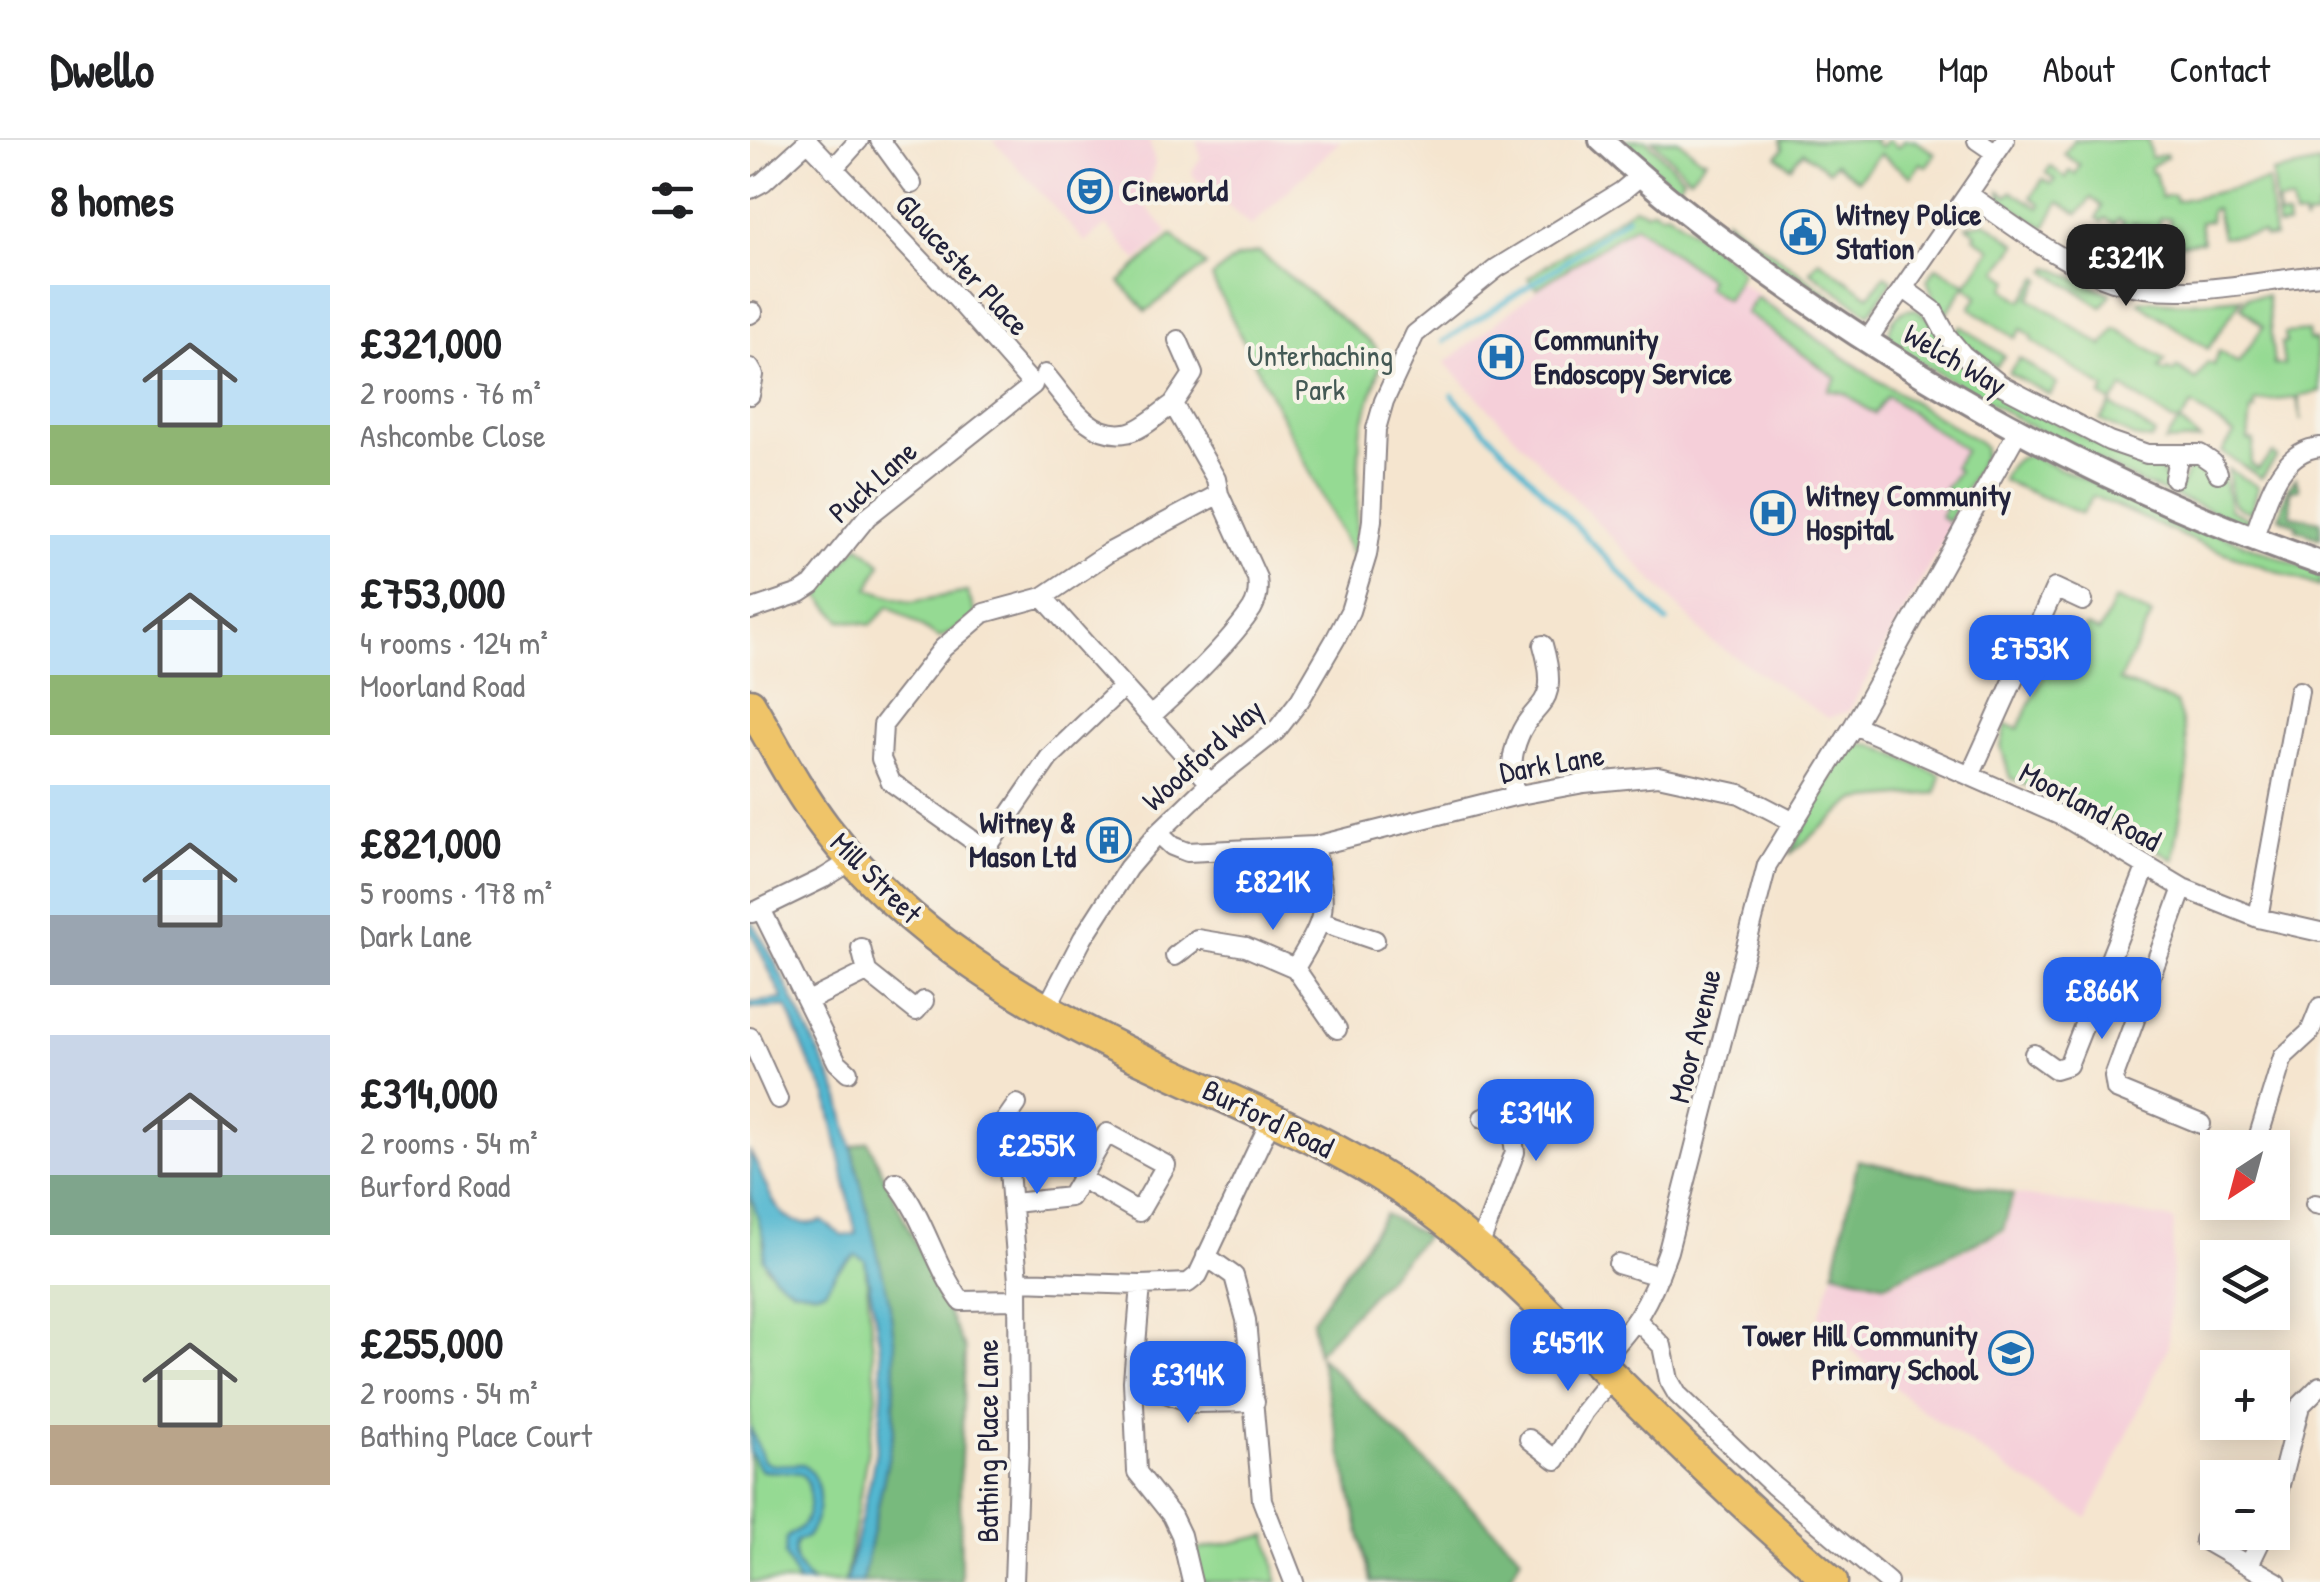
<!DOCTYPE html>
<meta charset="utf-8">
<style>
:root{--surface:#fff;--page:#f6f6f6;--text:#202124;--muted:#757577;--line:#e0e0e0;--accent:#2563eb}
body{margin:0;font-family:"Patrick Hand",sans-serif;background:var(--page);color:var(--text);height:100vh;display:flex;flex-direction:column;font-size:38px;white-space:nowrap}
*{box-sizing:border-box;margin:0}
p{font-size:32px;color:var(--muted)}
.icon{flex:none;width:55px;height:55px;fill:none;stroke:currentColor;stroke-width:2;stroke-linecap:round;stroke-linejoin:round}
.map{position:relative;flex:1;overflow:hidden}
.side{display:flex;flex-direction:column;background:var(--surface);width:750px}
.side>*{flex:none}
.needle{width:65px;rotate:216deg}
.buttons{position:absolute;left:1450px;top:990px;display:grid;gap:20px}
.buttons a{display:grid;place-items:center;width:90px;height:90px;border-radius:0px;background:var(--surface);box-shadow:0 5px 25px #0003;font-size:50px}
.price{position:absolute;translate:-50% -85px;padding:0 22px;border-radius:20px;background:var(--accent);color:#fff;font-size:32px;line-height:65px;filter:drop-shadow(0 2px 5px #0008)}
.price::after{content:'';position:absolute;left:50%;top:60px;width:30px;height:22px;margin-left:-15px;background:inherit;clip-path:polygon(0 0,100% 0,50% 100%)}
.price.current{background:#222;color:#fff}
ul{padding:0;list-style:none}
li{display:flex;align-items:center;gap:30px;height:250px;padding:0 50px}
li span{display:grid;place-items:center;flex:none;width:280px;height:200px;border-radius:0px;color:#555}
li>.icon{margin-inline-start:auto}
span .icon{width:120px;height:120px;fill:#fffc;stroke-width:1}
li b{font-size:42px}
h2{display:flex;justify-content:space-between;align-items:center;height:120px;padding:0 50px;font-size:42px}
header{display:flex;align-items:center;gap:60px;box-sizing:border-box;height:140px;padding:0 50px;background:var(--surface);border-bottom:2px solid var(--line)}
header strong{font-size:48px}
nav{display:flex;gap:55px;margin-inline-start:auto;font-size:35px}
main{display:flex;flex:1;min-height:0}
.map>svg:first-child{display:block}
.built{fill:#f5cfd9}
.green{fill:#95da93;stroke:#5c7e67;stroke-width:2.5}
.forest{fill:#78ba7d;stroke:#4d6e5c;stroke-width:2.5}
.water{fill:#52b7d0;stroke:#3a6c86;stroke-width:2.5}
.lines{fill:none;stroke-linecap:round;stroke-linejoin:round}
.stream{stroke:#52b7d0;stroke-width:5}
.minor-casing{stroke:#8c8485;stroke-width:22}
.tertiary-casing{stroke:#8c8485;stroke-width:28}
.primary-casing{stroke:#8c8485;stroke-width:35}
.minor{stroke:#fff;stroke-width:18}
.tertiary{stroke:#fff;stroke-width:22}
.primary{stroke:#efc469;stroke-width:30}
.labels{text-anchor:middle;stroke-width:8;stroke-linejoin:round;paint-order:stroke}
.poi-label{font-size:30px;font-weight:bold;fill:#22223b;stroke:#f7f3e8;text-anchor:start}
.street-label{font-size:30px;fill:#22223b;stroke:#f7f3e8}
.park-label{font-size:30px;fill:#445955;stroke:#f7f3e8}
</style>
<header>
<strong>Dwello</strong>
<nav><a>Home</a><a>Map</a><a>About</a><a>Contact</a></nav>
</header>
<main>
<section class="side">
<h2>8 homes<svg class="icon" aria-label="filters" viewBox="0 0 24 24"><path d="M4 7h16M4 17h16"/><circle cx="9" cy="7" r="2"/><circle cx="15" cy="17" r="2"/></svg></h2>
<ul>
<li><span style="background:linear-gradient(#bfe0f5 70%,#8fb573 0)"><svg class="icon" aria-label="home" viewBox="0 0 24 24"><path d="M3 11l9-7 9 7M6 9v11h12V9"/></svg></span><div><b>£321,000</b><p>2 rooms · 76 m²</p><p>Ashcombe Close</p></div></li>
<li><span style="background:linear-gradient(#bfe0f5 70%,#8fb573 0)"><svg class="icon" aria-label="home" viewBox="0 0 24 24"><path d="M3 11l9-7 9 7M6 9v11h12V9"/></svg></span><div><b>£753,000</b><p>4 rooms · 124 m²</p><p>Moorland Road</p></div></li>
<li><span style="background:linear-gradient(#bfe0f5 65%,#9aa5b1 0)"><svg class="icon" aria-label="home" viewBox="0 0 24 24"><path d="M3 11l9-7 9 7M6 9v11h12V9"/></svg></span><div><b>£821,000</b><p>5 rooms · 178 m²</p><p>Dark Lane</p></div></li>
<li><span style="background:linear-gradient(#c9d6e8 70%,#7fa58c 0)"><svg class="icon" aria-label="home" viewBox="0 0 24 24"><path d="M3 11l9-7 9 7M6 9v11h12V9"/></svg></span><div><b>£314,000</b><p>2 rooms · 54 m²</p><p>Burford Road</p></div></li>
<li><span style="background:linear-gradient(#dfe7d0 70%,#b9a48a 0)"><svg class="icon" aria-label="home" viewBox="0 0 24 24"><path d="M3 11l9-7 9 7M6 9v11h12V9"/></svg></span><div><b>£255,000</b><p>2 rooms · 54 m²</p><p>Bathing Place Court</p></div></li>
</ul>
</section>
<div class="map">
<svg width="1570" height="1442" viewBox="0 0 1570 1442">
<rect width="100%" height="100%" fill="#f7f3e8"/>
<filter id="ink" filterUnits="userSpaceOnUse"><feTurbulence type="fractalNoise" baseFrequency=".01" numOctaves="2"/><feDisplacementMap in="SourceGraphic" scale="20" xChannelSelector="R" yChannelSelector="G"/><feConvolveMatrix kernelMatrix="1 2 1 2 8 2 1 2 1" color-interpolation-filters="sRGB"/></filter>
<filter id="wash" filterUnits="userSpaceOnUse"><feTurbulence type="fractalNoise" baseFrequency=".0048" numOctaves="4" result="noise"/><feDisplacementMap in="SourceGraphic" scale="40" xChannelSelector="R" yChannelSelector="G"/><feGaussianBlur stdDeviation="2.25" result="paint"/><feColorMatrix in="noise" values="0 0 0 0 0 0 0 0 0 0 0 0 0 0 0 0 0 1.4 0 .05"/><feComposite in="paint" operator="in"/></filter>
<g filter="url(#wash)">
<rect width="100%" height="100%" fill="#f5e5cf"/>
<path class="built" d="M243,0h156l6,23 -6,23 -10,11 29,35 -30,29 -32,-36 -21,17z
M446,0h144v1l-89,85 -57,-49 -2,-6 9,-13z
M893,75l347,241 -141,255 -21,7 -117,-77 -266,-278 110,-87z
M1265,1054l159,26 -6,127 -80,171 -75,-45 -94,-65 -58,-49 -42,-43 15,-44 52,14 119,-54z"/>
<path class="green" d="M877,0h19l38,38 -7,10 -54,-43z
M902,0h26l22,18 6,1 -16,19z
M1031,0h95l-2,3 6,4 8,-7 10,7 6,-7h11l20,14 -9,13 -5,-4 -10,14 -31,-23 -22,26 -23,-17 -6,8 -26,-19 -13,15 -13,-11 6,-7z
M1324,0h74l3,18 15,-4 1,3 -17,10 2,6h3l6,24 13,-2 2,6 92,-20 6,56h-9l-2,-4 -41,4 -6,-28 -5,1 -1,11 -10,1 3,19 -23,3 -2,-14h-8v-12h-10l-5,21 -9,-1 2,-12 -16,-3 -4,13 -11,-3 6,-11 -5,-3 -4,5 -9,-6 -3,4 -5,-4 5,-12 -11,-8 -13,16 -19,-12 -14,26 -45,-29v-8l7,5 5,-5 27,17 2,-4 -10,-7 12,-18 9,5 3,-4 -9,-7 4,-7 16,12 4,-7 5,3 5,-9 -16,-11z
M1570,23v45l-4,1v8l-10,1 -1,6 -2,-8 -9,1 -3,-15 -14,1 2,14h8l1,9 -10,1 -6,-54z
M884,67l12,5 7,-3 8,5 6,-2 69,52 6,8 -16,28 -20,-13 3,-8 -74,-54 -98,63 -9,-10z
M976,79l141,103 -11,1 -129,-93z
M1236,82l31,22 -19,27 12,9 -5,9 17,12 17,-24 3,2 -12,19 73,48 12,-17 6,2 44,29 -6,8 6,4 3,-3 5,3 4,-5 19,13 12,-18 6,3 5,-14 19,12 25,-36 -22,-20 6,-10 20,-2 7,70h10l-3,-22h5l-1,-10 23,-2 1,9h7l4,51 -21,5 2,25 -4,-23 -43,4 1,8h-4l-3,30 6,1 -3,23 7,5 15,-16 4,4 -16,21 -39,-26 12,-18 -42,-29 -12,17 20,18 -35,2 14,-20 -7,-1 -49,-33 -11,15 -11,-7 4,-7 -74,-49 2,-3 -11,-8 -7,9 -45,-30 8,-12 -13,-10 -19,28 -13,-18 -6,-16 9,-13 31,17 24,-35 -17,-12 2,-4 -9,-7z
M422,95l34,31 -60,45 -26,-29z
M509,112l116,94 6,18 -21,69 -5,128 -144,-284 25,-19z
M1069,120l50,36 16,-21 8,5 -24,34 -59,-43z
M1300,127l61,27 -9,13 -55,-36z
M1006,157l121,83 102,62 5,5v9l-36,66 -7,-5 5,-10 -10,-7 22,-29 -4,-4 11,-17 -78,-54 -13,18 -30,-21 -16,-3 8,-12 -90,-65z
M1492,158l-34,51 -69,-46 1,-3 41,3z
M1165,169l15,10 54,63 26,18 95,47 55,22 6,12 15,4 7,-17 13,-4 23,12 6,33 21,11 -9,3 -101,-40 -117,-60 -129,-75c-13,-18 -1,-38 20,-39z
M1211,186l43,30 -8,11 -37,-29 -3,-6z
M1269,218l38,26 -7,11 -41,-22z
M1361,265l44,29 -4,6 -18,-3 -33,-17z
M1279,315l114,50 177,68v14l-117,-42 -110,-49 -11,18 -80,-34c6,-14 12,-22 27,-25z
M1478,329l30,18 -7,25c-29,-7 -17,-20 -23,-43z
M109,405l22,18 -12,26 42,13 56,-10 11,27 -39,19 -50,-32 -18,19 -30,-5 -25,-28z
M1365,459l37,16 -33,66 57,22c25,67 3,93 -2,157l-82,-51 -9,2 -73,-33 -9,-32 5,-22 12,5 37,-78 13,5 18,-30 13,6z
M1110,604l13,1 68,30 -5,18 -81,7 -66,55 53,-100z
M0,1052l12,36 4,39 27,22 23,3c17,-10 22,-28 39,-38l10,6 12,136 -32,186h-95z
M518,1395l10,47h-78l-7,-31z"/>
<path class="forest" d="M1546,338l3,11 -9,1 1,25 29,6v17l-24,-9 1,-4 -18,-8 9,-29z
M118,1001l97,209 -5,132 1,100h-99l32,-152 1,-83 -43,-200z
M1108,1020l155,34 -10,36 -118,54 -51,-13z
M635,1074l40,22 -108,117 -5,-33z
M569,1216l202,200 -13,26h-137z"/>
<path class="water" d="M0,778l23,40 66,136 50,206 6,47 -1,83 -32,152h-16c14,-60 32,-121 36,-183 3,-45 -10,-94 -17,-139l-10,-5 -18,16 -12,19 -9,2 -23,-3 -19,-13 -11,-17 2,-16 -15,-51v-40c18,28 23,84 72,69l21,15 13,-2 -29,-139 -18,-33 -22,-55 -37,2v-6l33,-4 -33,-69z
M0,1287l14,34 8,4 30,-1c24,17 20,51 5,73l-11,4c-6,17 3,29 15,41h-13l-13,-27 1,-17c6,-6 16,-9 19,-16 5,-13 9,-39 -4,-48 -5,-4 -32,-1 -41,-4l-10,-18z"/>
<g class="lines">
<path class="stream" d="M694,201l117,-76 66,-48
M702,255l215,227"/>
</g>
</g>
<g filter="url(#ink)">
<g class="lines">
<g class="minor-casing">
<path id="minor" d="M130,0l32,44
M1227,0l19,13
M83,29l26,-29
M0,49l13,-7 45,-41
M1218,54c45,31 93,70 145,87 66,21 141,0 207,-6
M1153,148l30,22 14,26 16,19 38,30 108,56 38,13h53l13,9 5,10
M0,174l3,-2
M1116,202l139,-202
M0,228l4,7 -4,20
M295,234c22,25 42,64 80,59 15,-1 35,-20 48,-29l43,75 3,15 38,84c2,12 1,21 -5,31 -23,35 -70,79 -101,107
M423,264l20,-30 -15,-34
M1424,338l5,-24
M1503,399c13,-34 24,-88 67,-92
M293,457l167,186
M0,470l50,-17 12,-8 55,-68 166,-132 -83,-94 -143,-151
M373,547l-74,71 -58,84 -13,2 -87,-62 -10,-23 2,-34 60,-77 41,-35 59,-16 65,-44 111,-59
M1104,585l212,93 117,70 75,30 62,14
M1220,636l85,-188 28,13
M764,656c-1,-15 -4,-34 1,-48 14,-51 48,-33 28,-103
M408,693l14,13 15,6 128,-6 199,-50 70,-13 74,-7 82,18 54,28
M1433,748l-69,189 2,12 85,35
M11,769l76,153 11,10
M2,773l72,-35 29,-18
M1508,778l41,-227
M572,782l53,18
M111,808l6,24
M425,816l22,-17 49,8 49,21 42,61
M545,828c35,-58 31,-56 20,-122
M58,861l59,-29 49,39 8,-10
M296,869l37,-71 45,-70 30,-35 52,-50 66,-52 24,-31 35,-60 15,-29 17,-56 5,-35 4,-91 8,-28 31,-67 82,-66 125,-77 18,-15
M0,897l28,62
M1284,914l21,15 13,-4 78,-197
M267,964l-12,17 13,160
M1505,1008l28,-91 27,-25 10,-25
M1461,1021l7,1
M1522,1038l5,2
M146,1042c29,36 38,82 65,119l54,-1
M263,1063l57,-6 37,-64 59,32 -27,47 -59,-34
M1565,1064l5,1
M729,1107l36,-95 -4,-27 -28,-7
M456,1116l28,20 12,44 16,180 32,82
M868,1124l41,12
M888,1181l24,25 7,34 8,14 96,91 115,97
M849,1223c38,-39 51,-61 69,-112l99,-386 87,-140 164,-294
M383,1241l59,22 63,-1
M779,1299l27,21 28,-48 28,-35
M1522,1376l28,-110 20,-20
M1454,1400l73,42
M1499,1425l16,-33
M264,1442l5,-136 -1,-165 123,4
M442,1442l-11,-47 -9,-19 -35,-44 -4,-91 8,-96 47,-2 10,-8 74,-157"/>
</g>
<g class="tertiary-casing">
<path id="tertiary" d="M851,0c60,56 125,104 192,151 164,115 338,206 527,272"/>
</g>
<g class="primary-casing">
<path id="primary" d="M0,564c24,41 46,85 75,123 83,108 205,180 327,237 91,43 187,79 269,139 72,52 132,115 195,177 70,70 141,138 216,202"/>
</g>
<use href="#minor" class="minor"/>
<use href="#tertiary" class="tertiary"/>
<use href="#primary" class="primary"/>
</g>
</g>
<defs>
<g id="theatre-ring" transform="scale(2.25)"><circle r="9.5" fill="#f7f3e8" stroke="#1f6fb2" stroke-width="1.5"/><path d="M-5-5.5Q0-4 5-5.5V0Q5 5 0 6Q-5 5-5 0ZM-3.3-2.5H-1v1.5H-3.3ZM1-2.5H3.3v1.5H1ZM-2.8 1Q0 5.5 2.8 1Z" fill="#1f6fb2"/></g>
<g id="civic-ring" transform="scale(2.25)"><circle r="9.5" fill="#f7f3e8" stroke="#1f6fb2" stroke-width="1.5"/><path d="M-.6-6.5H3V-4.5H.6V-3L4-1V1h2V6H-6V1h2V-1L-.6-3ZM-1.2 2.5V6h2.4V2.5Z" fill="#1f6fb2"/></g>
<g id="hospital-ring" transform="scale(2.25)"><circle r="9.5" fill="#f7f3e8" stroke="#1f6fb2" stroke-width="1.5"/><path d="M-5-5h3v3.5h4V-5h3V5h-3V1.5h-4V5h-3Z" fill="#1f6fb2"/></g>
<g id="building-ring" transform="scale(2.25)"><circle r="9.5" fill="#f7f3e8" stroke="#1f6fb2" stroke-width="1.5"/><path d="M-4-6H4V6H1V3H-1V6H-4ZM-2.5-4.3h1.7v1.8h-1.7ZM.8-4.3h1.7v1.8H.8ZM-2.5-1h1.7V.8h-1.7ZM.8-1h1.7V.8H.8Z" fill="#1f6fb2"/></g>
<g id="school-ring" transform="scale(2.25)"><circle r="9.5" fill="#f7f3e8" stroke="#1f6fb2" stroke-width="1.5"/><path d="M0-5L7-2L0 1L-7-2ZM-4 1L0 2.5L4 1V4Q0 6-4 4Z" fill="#1f6fb2"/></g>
</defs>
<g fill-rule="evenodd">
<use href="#theatre-ring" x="340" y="51"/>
<use href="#civic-ring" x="1053" y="92"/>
<use href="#hospital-ring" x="751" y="217"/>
<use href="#hospital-ring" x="1023" y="373"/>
<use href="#building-ring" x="359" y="700"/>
<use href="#school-ring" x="1261" y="1213"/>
</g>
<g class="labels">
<g class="poi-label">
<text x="372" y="61">Cineworld</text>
<text x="1086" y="85">Witney Police<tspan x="1086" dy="34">Station</tspan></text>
<text x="784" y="210">Community<tspan x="784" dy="34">Endoscopy Service</tspan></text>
<text x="1056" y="366">Witney Community<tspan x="1056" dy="34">Hospital</tspan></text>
<text x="326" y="693" text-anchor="end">Witney &amp;<tspan x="326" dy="34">Mason Ltd</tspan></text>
<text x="1228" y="1206" text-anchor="end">Tower Hill Community<tspan x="1228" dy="34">Primary School</tspan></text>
</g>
<g class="street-label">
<text transform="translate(212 125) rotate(47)" y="10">Gloucester Place</text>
<text transform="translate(1205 220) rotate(30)" y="10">Welch Way</text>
<text transform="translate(123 342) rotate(-42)" y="10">Puck Lane</text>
<text transform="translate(453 615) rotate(-42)" y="10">Woodford Way</text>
<text transform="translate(802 624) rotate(-10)" y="10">Dark Lane</text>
<text transform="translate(1340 667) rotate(28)" y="10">Moorland Road</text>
<text transform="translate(126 738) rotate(45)" y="10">Mill Street</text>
<text transform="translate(945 896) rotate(-76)" y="10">Moor Avenue</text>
<text transform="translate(518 979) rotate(26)" y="10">Burford Road</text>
<text transform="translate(238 1301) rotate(-90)" y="10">Bathing Place Lane</text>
</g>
<g class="park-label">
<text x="570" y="226">Unterhaching<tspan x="570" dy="34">Park</tspan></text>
</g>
</g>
</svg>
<div class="buttons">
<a><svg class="needle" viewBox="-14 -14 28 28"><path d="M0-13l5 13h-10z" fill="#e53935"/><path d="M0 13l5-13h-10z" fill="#757577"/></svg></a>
<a><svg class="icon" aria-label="layers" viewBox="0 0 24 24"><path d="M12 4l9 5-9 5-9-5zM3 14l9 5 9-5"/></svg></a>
<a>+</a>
<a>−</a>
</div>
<b class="price current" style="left:1376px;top:169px">£321K</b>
<b class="price" style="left:1280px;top:560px">£753K</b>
<b class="price" style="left:523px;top:793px">£821K</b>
<b class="price" style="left:1352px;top:902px">£866K</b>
<b class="price" style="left:786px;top:1024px">£314K</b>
<b class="price" style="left:287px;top:1057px">£255K</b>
<b class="price" style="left:818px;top:1254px">£451K</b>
<b class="price" style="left:438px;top:1286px">£314K</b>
</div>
</main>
